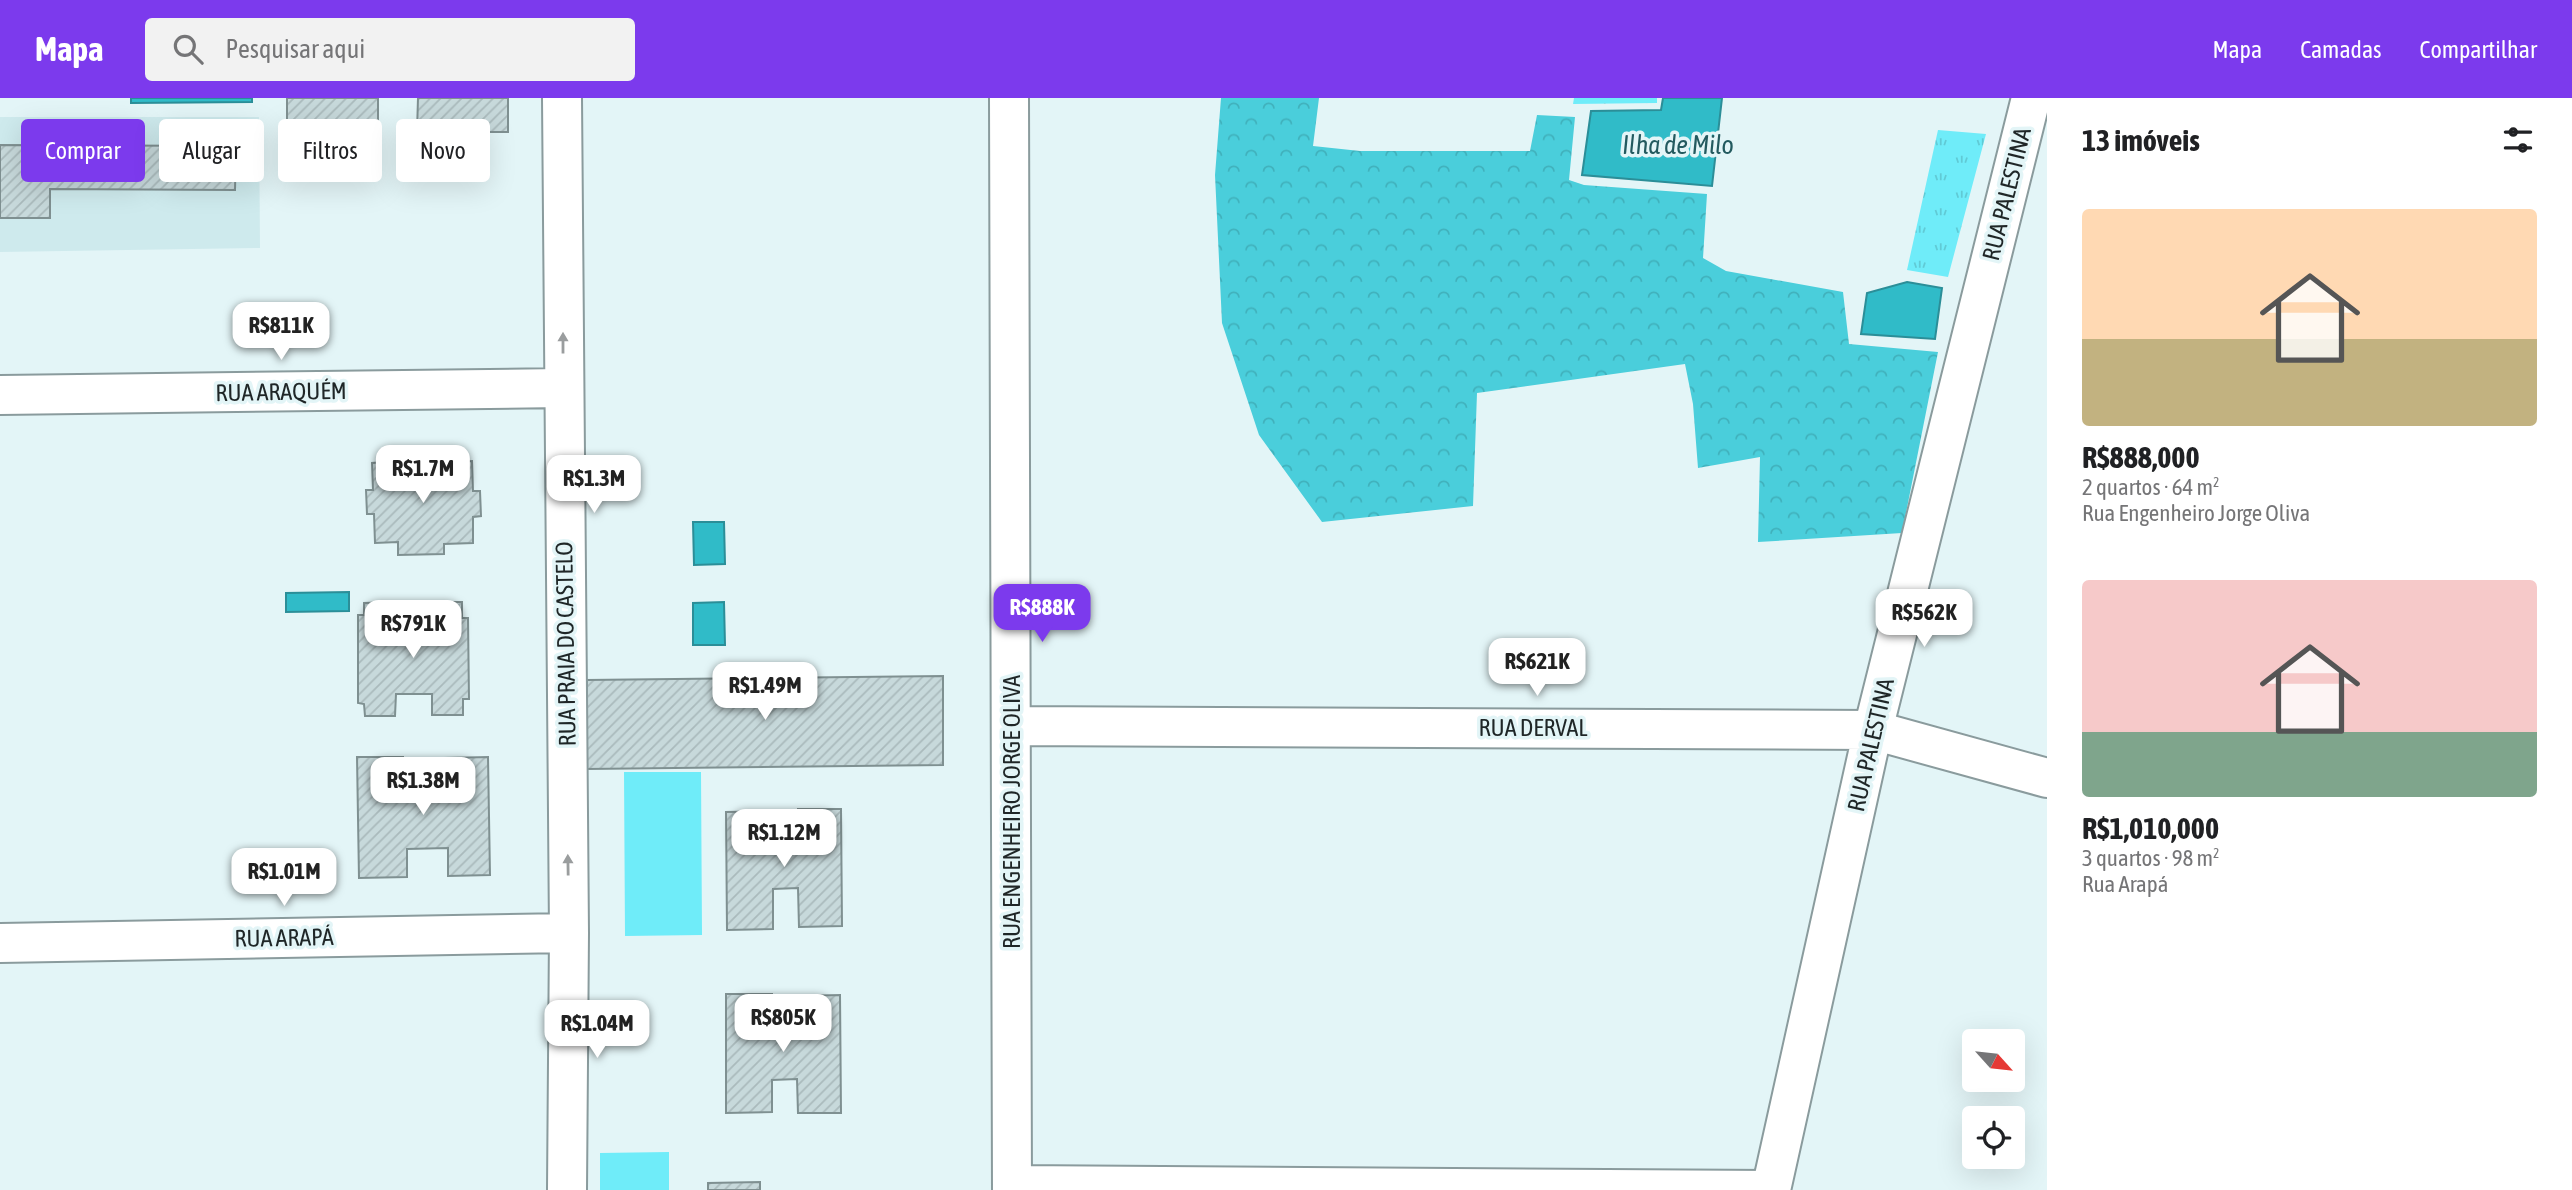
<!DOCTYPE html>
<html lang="pt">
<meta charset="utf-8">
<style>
:root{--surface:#fff;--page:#f2f2f2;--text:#202124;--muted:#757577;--accent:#7c3aed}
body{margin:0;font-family:"Asap Condensed",sans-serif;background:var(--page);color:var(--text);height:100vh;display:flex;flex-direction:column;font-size:26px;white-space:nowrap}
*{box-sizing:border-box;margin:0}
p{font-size:23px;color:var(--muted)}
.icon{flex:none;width:38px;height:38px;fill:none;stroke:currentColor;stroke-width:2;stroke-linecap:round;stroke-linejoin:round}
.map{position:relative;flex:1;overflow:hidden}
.sheet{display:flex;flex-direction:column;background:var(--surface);width:525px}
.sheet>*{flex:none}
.guide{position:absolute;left:21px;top:21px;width:665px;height:63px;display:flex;gap:14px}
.needle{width:46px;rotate:117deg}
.tools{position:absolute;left:1962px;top:931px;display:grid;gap:14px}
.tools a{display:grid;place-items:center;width:63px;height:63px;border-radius:7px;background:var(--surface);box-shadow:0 7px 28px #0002;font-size:35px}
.price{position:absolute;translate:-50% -60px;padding:0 16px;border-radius:14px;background:#fff;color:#222;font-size:23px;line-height:46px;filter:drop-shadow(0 2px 4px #0008)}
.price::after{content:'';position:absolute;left:50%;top:42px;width:21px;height:16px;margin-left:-10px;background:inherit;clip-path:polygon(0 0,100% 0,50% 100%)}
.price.active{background:var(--accent);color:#fff}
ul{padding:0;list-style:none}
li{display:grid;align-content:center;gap:14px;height:371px;padding:0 35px}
li span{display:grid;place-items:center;height:217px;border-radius:7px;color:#555}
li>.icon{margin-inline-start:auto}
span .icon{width:126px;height:126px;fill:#fffc;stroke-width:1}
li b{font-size:30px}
h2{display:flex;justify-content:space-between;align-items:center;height:84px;padding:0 35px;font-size:30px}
.chip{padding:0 24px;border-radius:7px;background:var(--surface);box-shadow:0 7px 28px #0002;font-size:24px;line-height:63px}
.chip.active{background:var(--accent);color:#fff}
header{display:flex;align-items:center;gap:42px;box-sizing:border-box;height:98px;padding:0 35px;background:var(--accent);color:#fff}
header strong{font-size:33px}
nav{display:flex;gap:38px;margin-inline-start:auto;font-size:24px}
.search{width:490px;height:63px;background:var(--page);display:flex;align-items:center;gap:18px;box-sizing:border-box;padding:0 24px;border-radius:7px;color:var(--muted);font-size:26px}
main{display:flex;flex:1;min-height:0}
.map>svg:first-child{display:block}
.built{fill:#ceeaed}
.grass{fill:url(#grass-tufts)}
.forest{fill:url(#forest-crowns)}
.garden{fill:#6fecf9}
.water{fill:#30bbc8;stroke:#2b8e98;stroke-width:2}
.building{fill:url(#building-hatch);stroke:#7f9091;stroke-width:2}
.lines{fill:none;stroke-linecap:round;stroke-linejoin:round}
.street-casing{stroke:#8a9b9d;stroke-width:42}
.street{stroke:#fff;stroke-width:38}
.oneway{fill:#9a9d9e}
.labels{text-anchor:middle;stroke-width:7;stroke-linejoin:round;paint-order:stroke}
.street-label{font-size:24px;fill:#1f2627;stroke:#e3f5f7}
.water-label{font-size:26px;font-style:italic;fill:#235a5f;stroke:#e3f5f7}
</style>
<header>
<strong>Mapa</strong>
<div class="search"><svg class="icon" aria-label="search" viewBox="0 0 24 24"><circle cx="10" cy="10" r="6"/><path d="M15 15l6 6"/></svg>Pesquisar aqui</div>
<nav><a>Mapa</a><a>Camadas</a><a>Compartilhar</a></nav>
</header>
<main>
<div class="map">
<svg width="2047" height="1092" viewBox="0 0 2047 1092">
<defs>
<pattern id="grass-tufts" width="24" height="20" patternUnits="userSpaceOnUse" patternTransform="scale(1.75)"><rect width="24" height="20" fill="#6fecf9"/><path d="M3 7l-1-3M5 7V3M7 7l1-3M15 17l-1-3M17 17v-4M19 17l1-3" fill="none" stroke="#60cad5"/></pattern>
<pattern id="forest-crowns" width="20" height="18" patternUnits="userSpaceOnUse" patternTransform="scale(1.75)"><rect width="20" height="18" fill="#4acedb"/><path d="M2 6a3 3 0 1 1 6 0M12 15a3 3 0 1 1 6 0" fill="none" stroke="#40b1bc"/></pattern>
<pattern id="building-hatch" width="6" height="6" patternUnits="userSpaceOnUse" patternTransform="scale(1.75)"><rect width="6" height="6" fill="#c7d9db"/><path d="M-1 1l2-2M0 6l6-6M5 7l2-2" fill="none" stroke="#aababc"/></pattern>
</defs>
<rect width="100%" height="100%" fill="#e3f5f7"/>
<path class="built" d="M0,19h259l1,131 -260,4z"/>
<path class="grass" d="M1574,0h83v5l-84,1z
M1938,32l48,4 -38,143 -41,-7z"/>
<path class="forest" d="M1221,0h98l-6,48 47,5h170l7,-36 38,2 -6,63 15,5 123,9 -4,64 23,13 117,21 6,52 89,8 -36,181 -144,9 2,-85 -62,11 -5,-64 -8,-40 -208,29 -4,113 -151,16 -63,-87 -37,-112 -7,-148z"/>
<path class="garden" d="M624,674h77l1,163 -77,1z
M669,1054v38h-69v-37z"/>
<path class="water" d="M131,0h121v4l-121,1z
M1663,0h59l-10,88 -130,-11 9,-64 70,-1z
M1907,184l35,6 -7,51 -74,-5 6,-41z
M693,424h31l1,42 -31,1z
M349,494v19l-63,1v-19z
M724,504l1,43h-32v-42z"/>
<path class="building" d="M287,0h91v35l-91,-1z
M418,0h90v34h-91z
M0,47l236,1 -1,44 -185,-1v29h-50z
M434,355h22v9l16,-1 1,30h7l1,25 -8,1v26l-29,1v10l-46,1v-13l-23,1 -1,-29h-7l-1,-24h7l-1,-27 14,-1v-8h21v21l28,-1z
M394,504v24h42v-24h26v16h6l1,81h-6v16h-31v-21h-36l-1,22h-30l-1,-12 -6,-1v-88h6v-12z
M943,578v89l-356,4v-89z
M357,659h46v25l43,-1 -1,-23 43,-1 2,118 -42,1v-28l-41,1v28l-48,1z
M798,711h43l1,117 -43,1 -1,-39 -25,1v40l-46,1 -1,-118 46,-1v32h26z
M726,896h46v40h26l-1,-38 43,-1 1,118h-43l-1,-34 -25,1v32l-46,1z
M760,1084v8h-52v-7z"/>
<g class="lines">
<g class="street-casing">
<path id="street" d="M562,0l7,835 -2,257
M1009,0l3,1092
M0,297l563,-7
M1012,628l861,4 174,48
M0,845l569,-10
M1012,1087l758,5
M1771,1092l102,-460 158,-632"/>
</g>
<use href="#street" class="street"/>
</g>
<defs><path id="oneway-solid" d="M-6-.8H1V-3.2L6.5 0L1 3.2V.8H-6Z" transform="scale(1.75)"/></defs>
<g class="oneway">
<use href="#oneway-solid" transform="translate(563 245) rotate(-90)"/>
<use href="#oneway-solid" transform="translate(568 767) rotate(-91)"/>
</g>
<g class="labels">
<g class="street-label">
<text transform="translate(2007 96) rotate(-76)" y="8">RUA PALESTINA</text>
<text transform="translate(281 294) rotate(-1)" y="8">RUA ARAQUÉM</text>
<text transform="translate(566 546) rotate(-91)" y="8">RUA PRAIA DO CASTELO</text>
<text x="1533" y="638">RUA DERVAL</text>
<text transform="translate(1871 647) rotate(-77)" y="8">RUA PALESTINA</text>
<text transform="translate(1012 714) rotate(-90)" y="8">RUA ENGENHEIRO JORGE OLIVA</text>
<text transform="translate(284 840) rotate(-1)" y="8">RUA ARAPÁ</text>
</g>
<g class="water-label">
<text x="1678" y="56">Ilha de Milo</text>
</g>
</g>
</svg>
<div class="tools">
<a><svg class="needle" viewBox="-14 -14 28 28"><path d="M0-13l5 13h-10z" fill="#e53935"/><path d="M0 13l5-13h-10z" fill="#757577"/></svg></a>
<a><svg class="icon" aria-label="locate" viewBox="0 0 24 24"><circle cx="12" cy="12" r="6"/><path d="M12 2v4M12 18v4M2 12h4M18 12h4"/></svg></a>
</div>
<b class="price" style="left:281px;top:264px">R$811K</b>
<b class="price" style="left:423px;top:407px">R$1.7M</b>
<b class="price" style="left:594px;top:417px">R$1.3M</b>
<b class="price active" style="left:1042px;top:546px">R$888K</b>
<b class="price" style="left:1924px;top:551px">R$562K</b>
<b class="price" style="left:413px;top:562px">R$791K</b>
<b class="price" style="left:1537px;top:600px">R$621K</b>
<b class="price" style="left:765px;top:624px">R$1.49M</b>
<b class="price" style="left:423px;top:719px">R$1.38M</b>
<b class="price" style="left:784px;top:771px">R$1.12M</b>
<b class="price" style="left:284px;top:810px">R$1.01M</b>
<b class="price" style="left:783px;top:956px">R$805K</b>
<b class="price" style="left:597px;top:962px">R$1.04M</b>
<div class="guide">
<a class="chip active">Comprar</a>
<a class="chip">Alugar</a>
<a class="chip">Filtros</a>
<a class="chip">Novo</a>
</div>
</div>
<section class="sheet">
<h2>13 imóveis<svg class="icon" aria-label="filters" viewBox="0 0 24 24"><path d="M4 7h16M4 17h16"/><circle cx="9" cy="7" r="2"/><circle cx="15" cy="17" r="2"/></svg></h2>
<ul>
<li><span style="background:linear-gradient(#ffd9b3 60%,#c2b280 0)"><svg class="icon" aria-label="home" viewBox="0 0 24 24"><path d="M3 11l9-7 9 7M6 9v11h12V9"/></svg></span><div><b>R$888,000</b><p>2 quartos · 64 m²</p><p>Rua Engenheiro Jorge Oliva</p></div></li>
<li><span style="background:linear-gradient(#f6c9c9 70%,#7fa58c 0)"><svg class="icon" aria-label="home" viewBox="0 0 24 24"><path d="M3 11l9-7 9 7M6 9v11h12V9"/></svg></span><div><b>R$1,010,000</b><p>3 quartos · 98 m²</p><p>Rua Arapá</p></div></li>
</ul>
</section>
</main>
